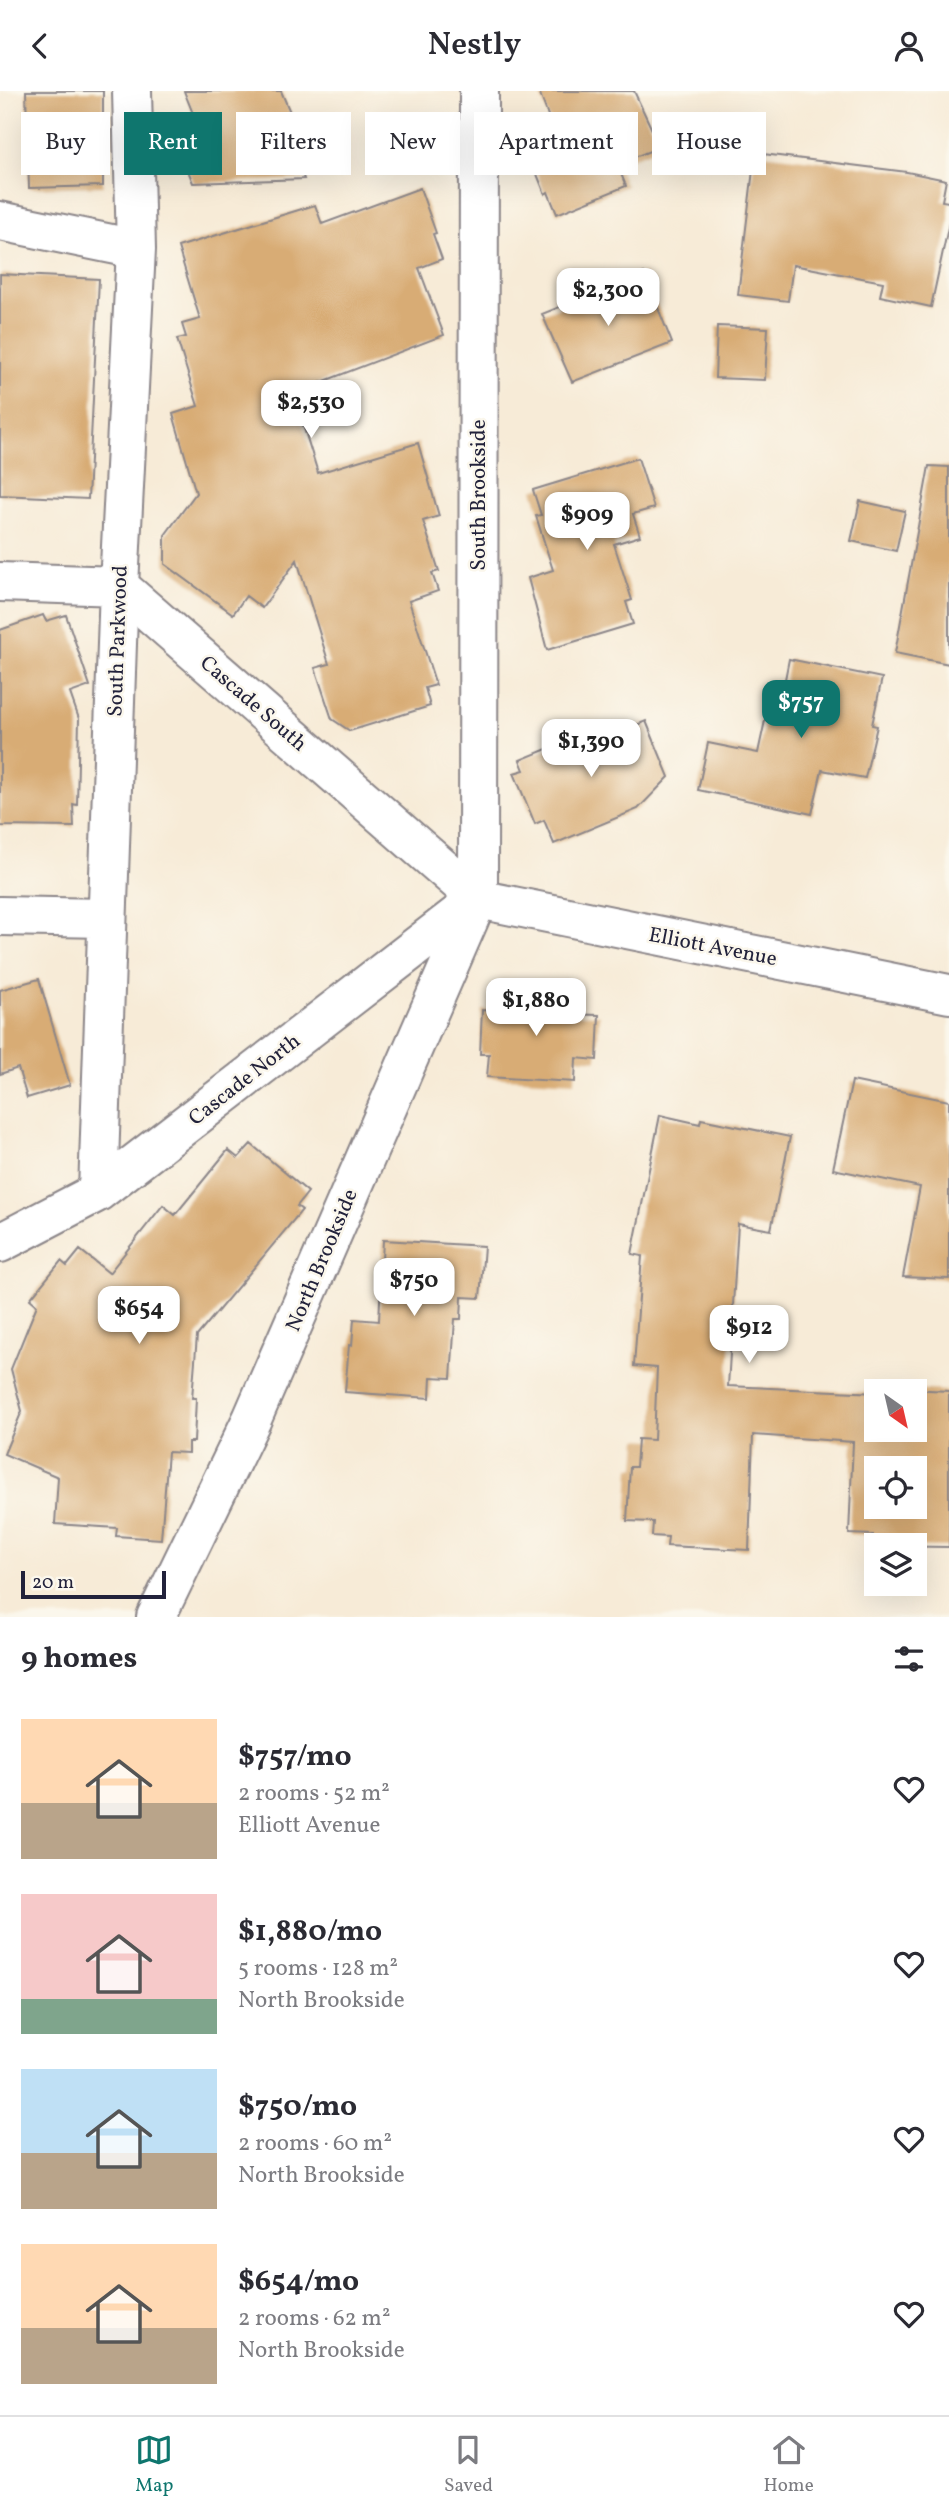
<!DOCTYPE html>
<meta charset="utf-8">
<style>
:root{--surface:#fff;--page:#f2f2f3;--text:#2b2b33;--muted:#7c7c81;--line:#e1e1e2;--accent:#0f766e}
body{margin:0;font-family:Vollkorn,serif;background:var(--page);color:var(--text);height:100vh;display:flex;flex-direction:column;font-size:26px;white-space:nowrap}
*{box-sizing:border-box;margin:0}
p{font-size:23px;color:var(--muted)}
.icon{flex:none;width:38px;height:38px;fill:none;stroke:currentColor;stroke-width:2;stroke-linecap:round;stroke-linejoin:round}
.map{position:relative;height:1526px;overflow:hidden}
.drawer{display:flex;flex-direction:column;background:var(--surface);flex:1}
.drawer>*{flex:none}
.top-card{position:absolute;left:21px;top:21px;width:908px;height:63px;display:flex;gap:14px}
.needle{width:46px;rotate:146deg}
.buttons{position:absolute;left:864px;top:1288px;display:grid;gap:14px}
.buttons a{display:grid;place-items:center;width:63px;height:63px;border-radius:0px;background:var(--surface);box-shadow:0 7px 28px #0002;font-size:35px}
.scale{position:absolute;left:21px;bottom:18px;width:145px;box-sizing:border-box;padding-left:7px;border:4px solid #22223b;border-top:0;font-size:19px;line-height:24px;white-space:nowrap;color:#22223b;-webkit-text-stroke:5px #fbf7ec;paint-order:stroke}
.price{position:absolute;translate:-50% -60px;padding:0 16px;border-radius:14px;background:#fff;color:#222;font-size:23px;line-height:46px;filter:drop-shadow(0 2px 4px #0008)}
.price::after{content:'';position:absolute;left:50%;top:42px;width:21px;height:16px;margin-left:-10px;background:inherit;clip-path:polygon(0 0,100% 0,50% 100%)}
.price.active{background:var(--accent);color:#fff}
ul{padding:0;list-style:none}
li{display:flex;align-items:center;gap:21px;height:175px;padding:0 21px}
li span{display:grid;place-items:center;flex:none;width:196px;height:140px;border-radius:0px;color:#555}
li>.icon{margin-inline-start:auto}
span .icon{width:84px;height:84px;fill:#fffc;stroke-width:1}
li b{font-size:30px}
h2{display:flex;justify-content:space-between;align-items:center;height:84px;padding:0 21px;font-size:30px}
.chip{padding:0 24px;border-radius:0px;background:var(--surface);box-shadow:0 7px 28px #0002;font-size:24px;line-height:63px}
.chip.active{background:var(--accent);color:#fff}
header{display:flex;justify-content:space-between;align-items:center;height:91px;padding:0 21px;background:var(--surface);font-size:32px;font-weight:600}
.tab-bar{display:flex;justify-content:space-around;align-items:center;height:98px;border-top:2px solid var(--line);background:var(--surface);font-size:19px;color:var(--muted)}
.tab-bar a{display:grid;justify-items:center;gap:4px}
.tab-bar .active{color:var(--accent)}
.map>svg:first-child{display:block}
.building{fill:#d8ac74;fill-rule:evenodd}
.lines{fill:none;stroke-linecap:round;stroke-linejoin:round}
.street-casing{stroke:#8c8689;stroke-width:42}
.street{stroke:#fff;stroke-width:38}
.labels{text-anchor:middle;stroke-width:5;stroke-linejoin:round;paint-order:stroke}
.street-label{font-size:21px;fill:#22223b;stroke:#fbf7ec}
</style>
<header><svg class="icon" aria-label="back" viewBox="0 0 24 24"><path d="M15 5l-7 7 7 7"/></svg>Nestly<svg class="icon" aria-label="person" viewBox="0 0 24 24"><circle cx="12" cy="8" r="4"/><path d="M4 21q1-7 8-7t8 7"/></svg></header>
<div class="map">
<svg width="949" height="1526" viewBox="0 0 949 1526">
<rect width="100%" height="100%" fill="#fbf7ec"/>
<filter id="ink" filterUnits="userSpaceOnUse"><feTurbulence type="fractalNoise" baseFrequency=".0143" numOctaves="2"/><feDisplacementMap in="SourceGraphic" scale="14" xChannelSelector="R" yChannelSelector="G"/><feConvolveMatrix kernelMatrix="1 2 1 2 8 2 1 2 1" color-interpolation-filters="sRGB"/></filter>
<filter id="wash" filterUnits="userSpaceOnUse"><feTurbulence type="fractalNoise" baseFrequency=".00686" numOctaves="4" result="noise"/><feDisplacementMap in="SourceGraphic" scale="28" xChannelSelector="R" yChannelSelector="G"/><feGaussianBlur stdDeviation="1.57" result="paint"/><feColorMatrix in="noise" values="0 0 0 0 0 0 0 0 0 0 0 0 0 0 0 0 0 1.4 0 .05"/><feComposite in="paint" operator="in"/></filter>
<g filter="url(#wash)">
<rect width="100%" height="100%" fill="#f7ebd7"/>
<g id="blocks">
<path class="building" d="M26,0h77v95l-74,2z
M184,0h97l26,61 -11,4 8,23 -111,4 -15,-37 24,-10z
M539,0h95l26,56 -43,17 9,22 -69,28 -9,-22 -3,2 -17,-42 7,-3 -3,-8 22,-9z
M755,62l152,19 39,8 -4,21 7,1v21l-18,84 -51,-11 3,-14 -90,-17 -5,36 -50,-6z
M420,97l16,45 -3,1 9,25 -23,9 25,67 -151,58 25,80 100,-30 21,73 -16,5 16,50 -7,2 6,18 -29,10 27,84 -11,3 5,18 -80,25 -18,-12 -17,-51 14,-4 -32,-104 -35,48 -16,-12 -13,18 -68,-50v-29l31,-42 -23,-79 25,-8 -21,-67 9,-2 -4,-13 18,-5 -22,-72 137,-42 7,19z
M644,182l28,70 -100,39 -30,-68z
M0,183l99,5 -11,220 -88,-4z
M717,235l51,2 -3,52 -50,-2z
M638,367l16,50 -21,6 7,22 -26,8 18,56 -6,2 7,22 -86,26 -19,-72 25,-8 -17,-54 5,-1 -8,-25z
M929,375l20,1v197l-54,-11z
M860,410l45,10 -9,40 -45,-10z
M43,524l3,6 20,-6 24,71 -20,7 9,26 -2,86 -4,-1 1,23 -74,-1v-196z
M789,568l93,19 -10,47 5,1 -12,52 -43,-8 -10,44 -114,-24 10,-47 50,10 11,-51 11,3z
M646,630l23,56 -31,32 -84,35 -10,-24 -9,4 -21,-51 10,-3 -4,-10 90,-37 5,11z
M39,888l31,106 -43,13 -9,-30 -18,6v-84z
M492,903l73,4 -1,16 35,1 -2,45 -21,-2 -1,24 -88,-5 2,-23h-9l2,-44 9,1z
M852,990l97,20v178l-46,-2 17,-90 -87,-18z
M660,1024l40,9 1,-5 89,18 -19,93 -33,-6 -10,162 149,7v37h38v-39l-7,-2 41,2v156l-76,-1v-11l-24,-1 4,-92 -100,-7 -4,115 -82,-4 1,-9 -16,-1 1,-14 -26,-1 3,-54h6l2,-28 16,1 3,-72 -23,-2 8,-110 -10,-2zM877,1377h38v39h-38z
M251,1053l57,48 -11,14 5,4 -105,126 -5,62h4l-2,44h-6v11l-20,-1 -7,87 -45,-3 1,-8 -62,-4 3,-47 -54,-23 18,-43 -11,-42 26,-64 -7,-6 31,-38 6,5 13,-16 29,23 54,-68 12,10 53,-65 10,8z
M383,1149l101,6 -4,52 -18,-1 -1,22h-6l-4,59 -20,-1 -1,21 -85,-6 4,-47 3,1 2,-27 25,2z"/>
</g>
</g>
<g filter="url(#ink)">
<use href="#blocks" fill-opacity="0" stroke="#8c8689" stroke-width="2"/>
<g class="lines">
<g class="street-casing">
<path id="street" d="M0,130l136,28
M0,491l119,4 359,313 471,95
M0,825l106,2
M98,1101l21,-606 17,-337 -4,-158
M0,1152l98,-51 376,-290
M156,1526l96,-198 226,-520 1,-808"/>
</g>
<use href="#street" class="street"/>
</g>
</g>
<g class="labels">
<g class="street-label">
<text transform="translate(478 404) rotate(-90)" y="7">South Brookside</text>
<text transform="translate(117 550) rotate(-88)" y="7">South Parkwood</text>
<text transform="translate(254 612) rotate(41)" y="7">Cascade South</text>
<text transform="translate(713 855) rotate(11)" y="7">Elliott Avenue</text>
<text transform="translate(244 988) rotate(-38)" y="7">Cascade North</text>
<text transform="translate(321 1169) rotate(-67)" y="7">North Brookside</text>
</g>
</g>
</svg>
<div class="buttons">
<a><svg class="needle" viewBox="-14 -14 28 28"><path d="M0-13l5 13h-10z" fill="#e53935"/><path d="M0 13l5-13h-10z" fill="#7c7c81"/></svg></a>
<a><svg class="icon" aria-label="locate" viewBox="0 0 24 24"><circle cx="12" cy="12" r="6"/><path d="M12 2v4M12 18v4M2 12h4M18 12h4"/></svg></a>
<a><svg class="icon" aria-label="layers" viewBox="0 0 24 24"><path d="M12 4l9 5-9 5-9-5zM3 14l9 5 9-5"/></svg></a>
</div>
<div class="scale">20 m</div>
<b class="price" style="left:608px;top:237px">$2,300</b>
<b class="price" style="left:311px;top:349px">$2,530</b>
<b class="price" style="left:587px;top:461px">$909</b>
<b class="price active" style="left:801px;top:649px">$757</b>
<b class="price" style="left:591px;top:688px">$1,390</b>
<b class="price" style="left:536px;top:947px">$1,880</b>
<b class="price" style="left:414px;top:1227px">$750</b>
<b class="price" style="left:139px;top:1255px">$654</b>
<b class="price" style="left:749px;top:1274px">$912</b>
<div class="top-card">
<a class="chip">Buy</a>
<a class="chip active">Rent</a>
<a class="chip">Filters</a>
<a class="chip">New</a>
<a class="chip">Apartment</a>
<a class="chip">House</a>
</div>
</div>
<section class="drawer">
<h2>9 homes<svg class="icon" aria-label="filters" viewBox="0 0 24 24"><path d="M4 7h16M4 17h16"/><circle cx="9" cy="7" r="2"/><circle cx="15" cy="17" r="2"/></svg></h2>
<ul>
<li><span style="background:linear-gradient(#ffd9b3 60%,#b9a48a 0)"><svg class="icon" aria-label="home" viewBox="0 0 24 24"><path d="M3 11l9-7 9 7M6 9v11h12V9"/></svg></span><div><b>$757/mo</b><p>2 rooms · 52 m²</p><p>Elliott Avenue</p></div><svg class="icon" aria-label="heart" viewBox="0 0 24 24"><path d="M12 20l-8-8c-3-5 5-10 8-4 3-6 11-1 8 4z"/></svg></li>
<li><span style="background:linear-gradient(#f6c9c9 75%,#7fa58c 0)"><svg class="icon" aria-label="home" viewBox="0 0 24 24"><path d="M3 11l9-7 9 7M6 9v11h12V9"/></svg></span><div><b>$1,880/mo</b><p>5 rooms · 128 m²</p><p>North Brookside</p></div><svg class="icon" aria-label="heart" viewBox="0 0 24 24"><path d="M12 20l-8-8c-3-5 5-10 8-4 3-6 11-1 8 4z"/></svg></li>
<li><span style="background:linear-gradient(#bfe0f5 60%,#b9a48a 0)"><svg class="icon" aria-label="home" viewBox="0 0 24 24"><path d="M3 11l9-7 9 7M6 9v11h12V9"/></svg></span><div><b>$750/mo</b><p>2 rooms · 60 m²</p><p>North Brookside</p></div><svg class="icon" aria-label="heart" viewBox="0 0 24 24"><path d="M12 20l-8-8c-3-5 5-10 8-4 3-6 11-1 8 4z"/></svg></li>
<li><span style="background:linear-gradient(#ffd9b3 60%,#b9a48a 0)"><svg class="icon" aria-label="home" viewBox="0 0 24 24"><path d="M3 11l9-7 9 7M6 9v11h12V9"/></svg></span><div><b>$654/mo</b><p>2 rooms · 62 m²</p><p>North Brookside</p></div><svg class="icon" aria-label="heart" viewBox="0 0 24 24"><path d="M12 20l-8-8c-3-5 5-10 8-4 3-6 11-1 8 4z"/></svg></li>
</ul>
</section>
<nav class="tab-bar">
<a class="active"><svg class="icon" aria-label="map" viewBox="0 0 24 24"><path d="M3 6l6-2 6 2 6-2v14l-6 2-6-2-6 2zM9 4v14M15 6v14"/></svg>Map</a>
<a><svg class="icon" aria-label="saved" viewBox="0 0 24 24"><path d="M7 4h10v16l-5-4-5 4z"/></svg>Saved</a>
<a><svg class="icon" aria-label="home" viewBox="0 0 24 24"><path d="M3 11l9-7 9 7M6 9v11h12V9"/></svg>Home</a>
</nav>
